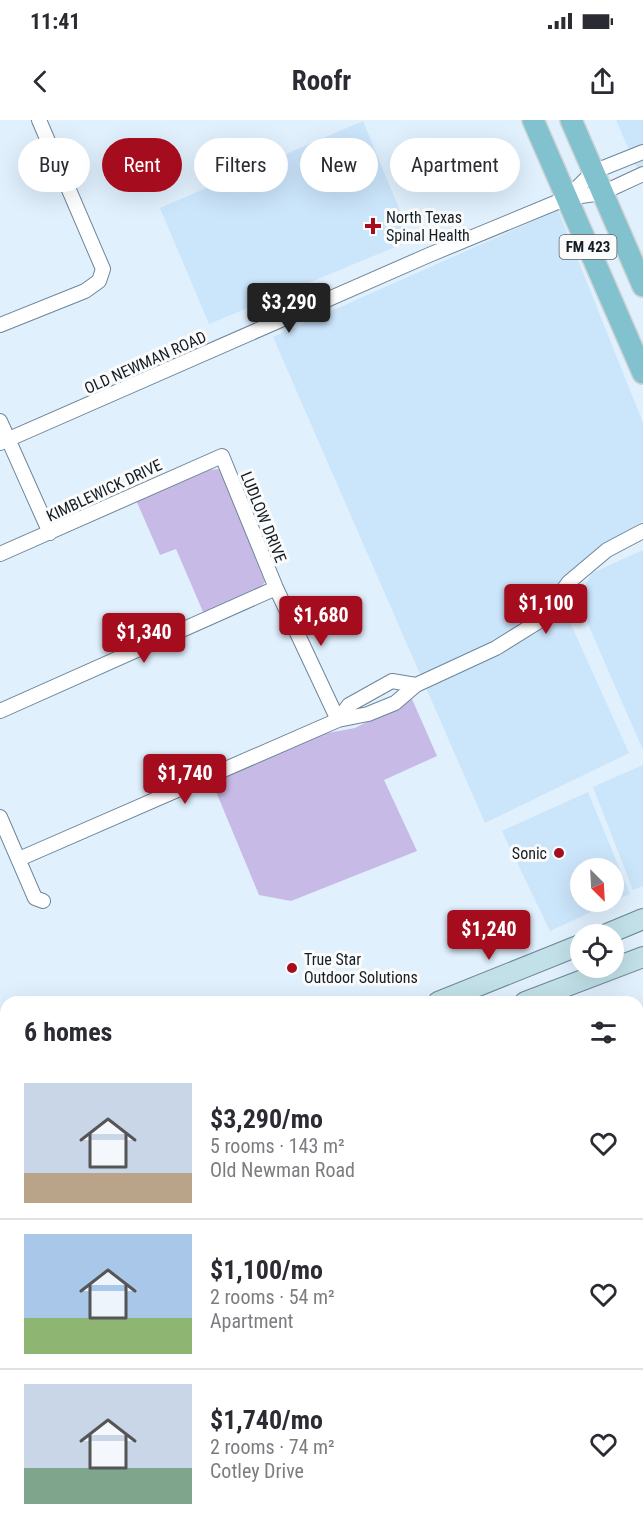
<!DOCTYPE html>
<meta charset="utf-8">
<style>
:root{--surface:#fff;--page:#f7f7f7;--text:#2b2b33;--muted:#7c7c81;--line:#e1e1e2;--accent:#a50d1e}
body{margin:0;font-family:"Roboto Condensed",sans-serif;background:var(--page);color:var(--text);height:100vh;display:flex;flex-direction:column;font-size:22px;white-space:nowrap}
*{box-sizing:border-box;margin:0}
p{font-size:20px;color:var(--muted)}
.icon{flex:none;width:33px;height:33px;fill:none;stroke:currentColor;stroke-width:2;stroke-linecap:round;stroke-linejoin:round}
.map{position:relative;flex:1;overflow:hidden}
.drawer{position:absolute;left:0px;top:876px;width:644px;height:536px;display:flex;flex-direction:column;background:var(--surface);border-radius:18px 18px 0 0;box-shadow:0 6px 24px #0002}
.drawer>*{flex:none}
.guide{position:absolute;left:18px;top:18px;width:608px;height:54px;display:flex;gap:12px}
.needle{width:39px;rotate:156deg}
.buttons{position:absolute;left:570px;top:738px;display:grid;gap:12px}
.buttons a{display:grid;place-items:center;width:54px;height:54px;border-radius:50%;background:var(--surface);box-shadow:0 6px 24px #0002;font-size:30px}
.price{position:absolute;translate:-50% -51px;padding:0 14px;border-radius:6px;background:var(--accent);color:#fff;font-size:20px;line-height:39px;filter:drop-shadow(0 2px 3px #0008)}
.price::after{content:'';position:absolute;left:50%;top:36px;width:18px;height:14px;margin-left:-9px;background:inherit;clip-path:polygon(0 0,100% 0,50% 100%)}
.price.current{background:#222;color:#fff}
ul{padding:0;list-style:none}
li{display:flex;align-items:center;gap:18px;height:150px;padding:0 24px}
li+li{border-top:2px solid var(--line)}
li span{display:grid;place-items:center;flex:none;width:168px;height:120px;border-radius:0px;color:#555}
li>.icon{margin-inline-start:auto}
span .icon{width:72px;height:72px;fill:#fffc;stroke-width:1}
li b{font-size:26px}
h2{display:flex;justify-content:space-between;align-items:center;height:72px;padding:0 24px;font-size:26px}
.tag{padding:0 21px;border-radius:27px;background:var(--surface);box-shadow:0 6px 24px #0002;font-size:21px;line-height:54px}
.tag.current{background:var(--accent);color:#fff}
.status{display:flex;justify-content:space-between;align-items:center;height:42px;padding:0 30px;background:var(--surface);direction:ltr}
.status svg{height:16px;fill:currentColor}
header{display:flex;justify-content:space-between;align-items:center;height:78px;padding:0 24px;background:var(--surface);font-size:27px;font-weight:700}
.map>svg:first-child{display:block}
.built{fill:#cbe5fb}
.green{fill:#c8bae6}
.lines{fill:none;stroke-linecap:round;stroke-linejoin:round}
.minor-casing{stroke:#6d8599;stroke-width:16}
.secondary-casing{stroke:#6d8599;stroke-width:22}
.primary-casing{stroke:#d0d2d4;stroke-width:24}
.minor{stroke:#fff;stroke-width:14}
.secondary{stroke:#c1e0e7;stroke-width:20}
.primary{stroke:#82c2ce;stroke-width:21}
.poi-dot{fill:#a50d1e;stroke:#fbfbfb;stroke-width:2}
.labels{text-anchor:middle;stroke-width:6;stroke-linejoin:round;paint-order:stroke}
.shield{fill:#fbfbfb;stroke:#596066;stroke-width:1.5}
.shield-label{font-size:15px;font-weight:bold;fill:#141e26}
.poi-label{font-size:16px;fill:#141e26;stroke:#fbfbfb;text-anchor:start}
.street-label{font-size:16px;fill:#141e26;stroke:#fbfbfb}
</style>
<div class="status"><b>11:41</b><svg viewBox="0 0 49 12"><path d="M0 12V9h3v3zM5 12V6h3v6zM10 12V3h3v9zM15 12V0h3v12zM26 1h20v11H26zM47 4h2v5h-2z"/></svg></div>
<header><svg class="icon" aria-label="back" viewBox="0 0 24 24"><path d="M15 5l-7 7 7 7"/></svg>Roofr<svg class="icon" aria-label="share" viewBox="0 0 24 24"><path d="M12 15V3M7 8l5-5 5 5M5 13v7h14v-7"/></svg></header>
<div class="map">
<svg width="643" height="1411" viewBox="0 0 643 1411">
<rect width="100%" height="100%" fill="#e0f0fd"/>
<path class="built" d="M616,0h27v62z
M363,1l49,119 -203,84 -49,-116z
M558,90l85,213v98l-33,20 -47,66 66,146 -144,70 -212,-486z
M643,430v200l-66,-151 15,-26z
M643,645v121l-10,4 -40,-103z
M588,672l42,102 -16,7v-33h-34v34h33l-63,29 -48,-100z"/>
<path class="green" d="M220,349l45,113 -4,5 -57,27 -28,-65 -16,6 -24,-55 69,-30z
M412,579l25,57 -53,24 33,71 -126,50 -32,-6 -47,-113 110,-48 33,-6z"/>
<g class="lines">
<g class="minor-casing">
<path id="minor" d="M567,78l26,-26 50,-20
M0,205l85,-34 14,-10 4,-12 -64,-149
M0,301l50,112
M0,323l429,-188 138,-57 35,-5 41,-19
M0,434l222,-98 54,132 62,132
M0,591l276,-123
M338,600l11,-15 43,-24 24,4
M0,697l35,81 8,3
M19,739l319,-139 30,-6 27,-11 21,-18 80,-37 45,-28 28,-38 38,-32 36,-19
M0,1207l6,-3
M638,1279l5,12
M0,1373l6,-2
M138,1406l3,5
M314,1406l3,5
M363,1411l13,-5"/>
</g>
<g class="secondary-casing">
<path id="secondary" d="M607,814l36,-15
M438,882l142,-57
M525,882l118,-45
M0,1064l6,-3
M0,1100l6,-3"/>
</g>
<g class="primary-casing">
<path id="primary" d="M533,0l110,253
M571,0l72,166"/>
</g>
<use href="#minor" class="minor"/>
<use href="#secondary" class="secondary"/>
<use href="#primary" class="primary"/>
</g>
<g class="poi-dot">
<path d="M370 97h6v6h6v6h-6v6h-6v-6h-6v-6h6z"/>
<circle cx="559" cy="733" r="6"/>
<circle cx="292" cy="848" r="6"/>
</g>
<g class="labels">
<rect class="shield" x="559.5" y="115" width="57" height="24" rx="4.5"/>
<g class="shield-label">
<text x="588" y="132">FM 423</text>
</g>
<g class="poi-label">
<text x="386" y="103">North Texas<tspan x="386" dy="18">Spinal Health</tspan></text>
<text x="547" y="739" text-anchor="end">Sonic</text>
<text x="304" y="845">True Star<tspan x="304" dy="18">Outdoor Solutions</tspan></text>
</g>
<g class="street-label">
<text transform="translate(145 242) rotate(-24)" y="6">OLD NEWMAN ROAD</text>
<text transform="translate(104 370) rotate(-25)" y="6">KIMBLEWICK DRIVE</text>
<text transform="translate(264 397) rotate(68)" y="6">LUDLOW DRIVE</text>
</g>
</g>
</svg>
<div class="buttons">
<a><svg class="needle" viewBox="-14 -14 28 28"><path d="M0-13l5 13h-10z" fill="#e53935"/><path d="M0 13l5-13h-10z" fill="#7c7c81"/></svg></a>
<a><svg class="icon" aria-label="locate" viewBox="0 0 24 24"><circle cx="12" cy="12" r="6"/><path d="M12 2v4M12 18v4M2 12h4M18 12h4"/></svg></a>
</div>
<b class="price current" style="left:289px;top:214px">$3,290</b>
<b class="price" style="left:546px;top:515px">$1,100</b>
<b class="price" style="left:321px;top:527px">$1,680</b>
<b class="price" style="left:144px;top:544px">$1,340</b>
<b class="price" style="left:185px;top:685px">$1,740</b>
<b class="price" style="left:489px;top:841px">$1,240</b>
<div class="guide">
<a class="tag">Buy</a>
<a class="tag current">Rent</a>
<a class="tag">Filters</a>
<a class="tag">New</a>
<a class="tag">Apartment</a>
</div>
<section class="drawer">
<h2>6 homes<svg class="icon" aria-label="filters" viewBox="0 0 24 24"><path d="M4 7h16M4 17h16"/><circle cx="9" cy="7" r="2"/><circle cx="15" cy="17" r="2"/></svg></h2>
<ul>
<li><span style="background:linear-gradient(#c9d6e8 75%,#b9a48a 0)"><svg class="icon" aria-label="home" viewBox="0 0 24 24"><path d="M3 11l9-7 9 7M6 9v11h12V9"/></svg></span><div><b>$3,290/mo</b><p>5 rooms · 143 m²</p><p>Old Newman Road</p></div><svg class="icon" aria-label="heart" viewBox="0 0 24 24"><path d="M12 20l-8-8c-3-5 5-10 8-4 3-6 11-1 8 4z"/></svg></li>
<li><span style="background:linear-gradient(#a9c7e8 70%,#8fb573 0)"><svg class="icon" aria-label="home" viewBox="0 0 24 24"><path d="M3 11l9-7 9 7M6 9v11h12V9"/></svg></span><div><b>$1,100/mo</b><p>2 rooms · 54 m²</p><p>Apartment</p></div><svg class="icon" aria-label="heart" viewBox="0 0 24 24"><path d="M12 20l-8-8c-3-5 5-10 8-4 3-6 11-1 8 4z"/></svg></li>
<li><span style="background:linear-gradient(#c9d6e8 70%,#7fa58c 0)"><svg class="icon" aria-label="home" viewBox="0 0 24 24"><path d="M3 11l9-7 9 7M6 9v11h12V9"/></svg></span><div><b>$1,740/mo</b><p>2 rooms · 74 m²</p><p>Cotley Drive</p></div><svg class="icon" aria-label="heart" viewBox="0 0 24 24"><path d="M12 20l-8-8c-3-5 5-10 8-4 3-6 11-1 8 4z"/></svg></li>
</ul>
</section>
</div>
